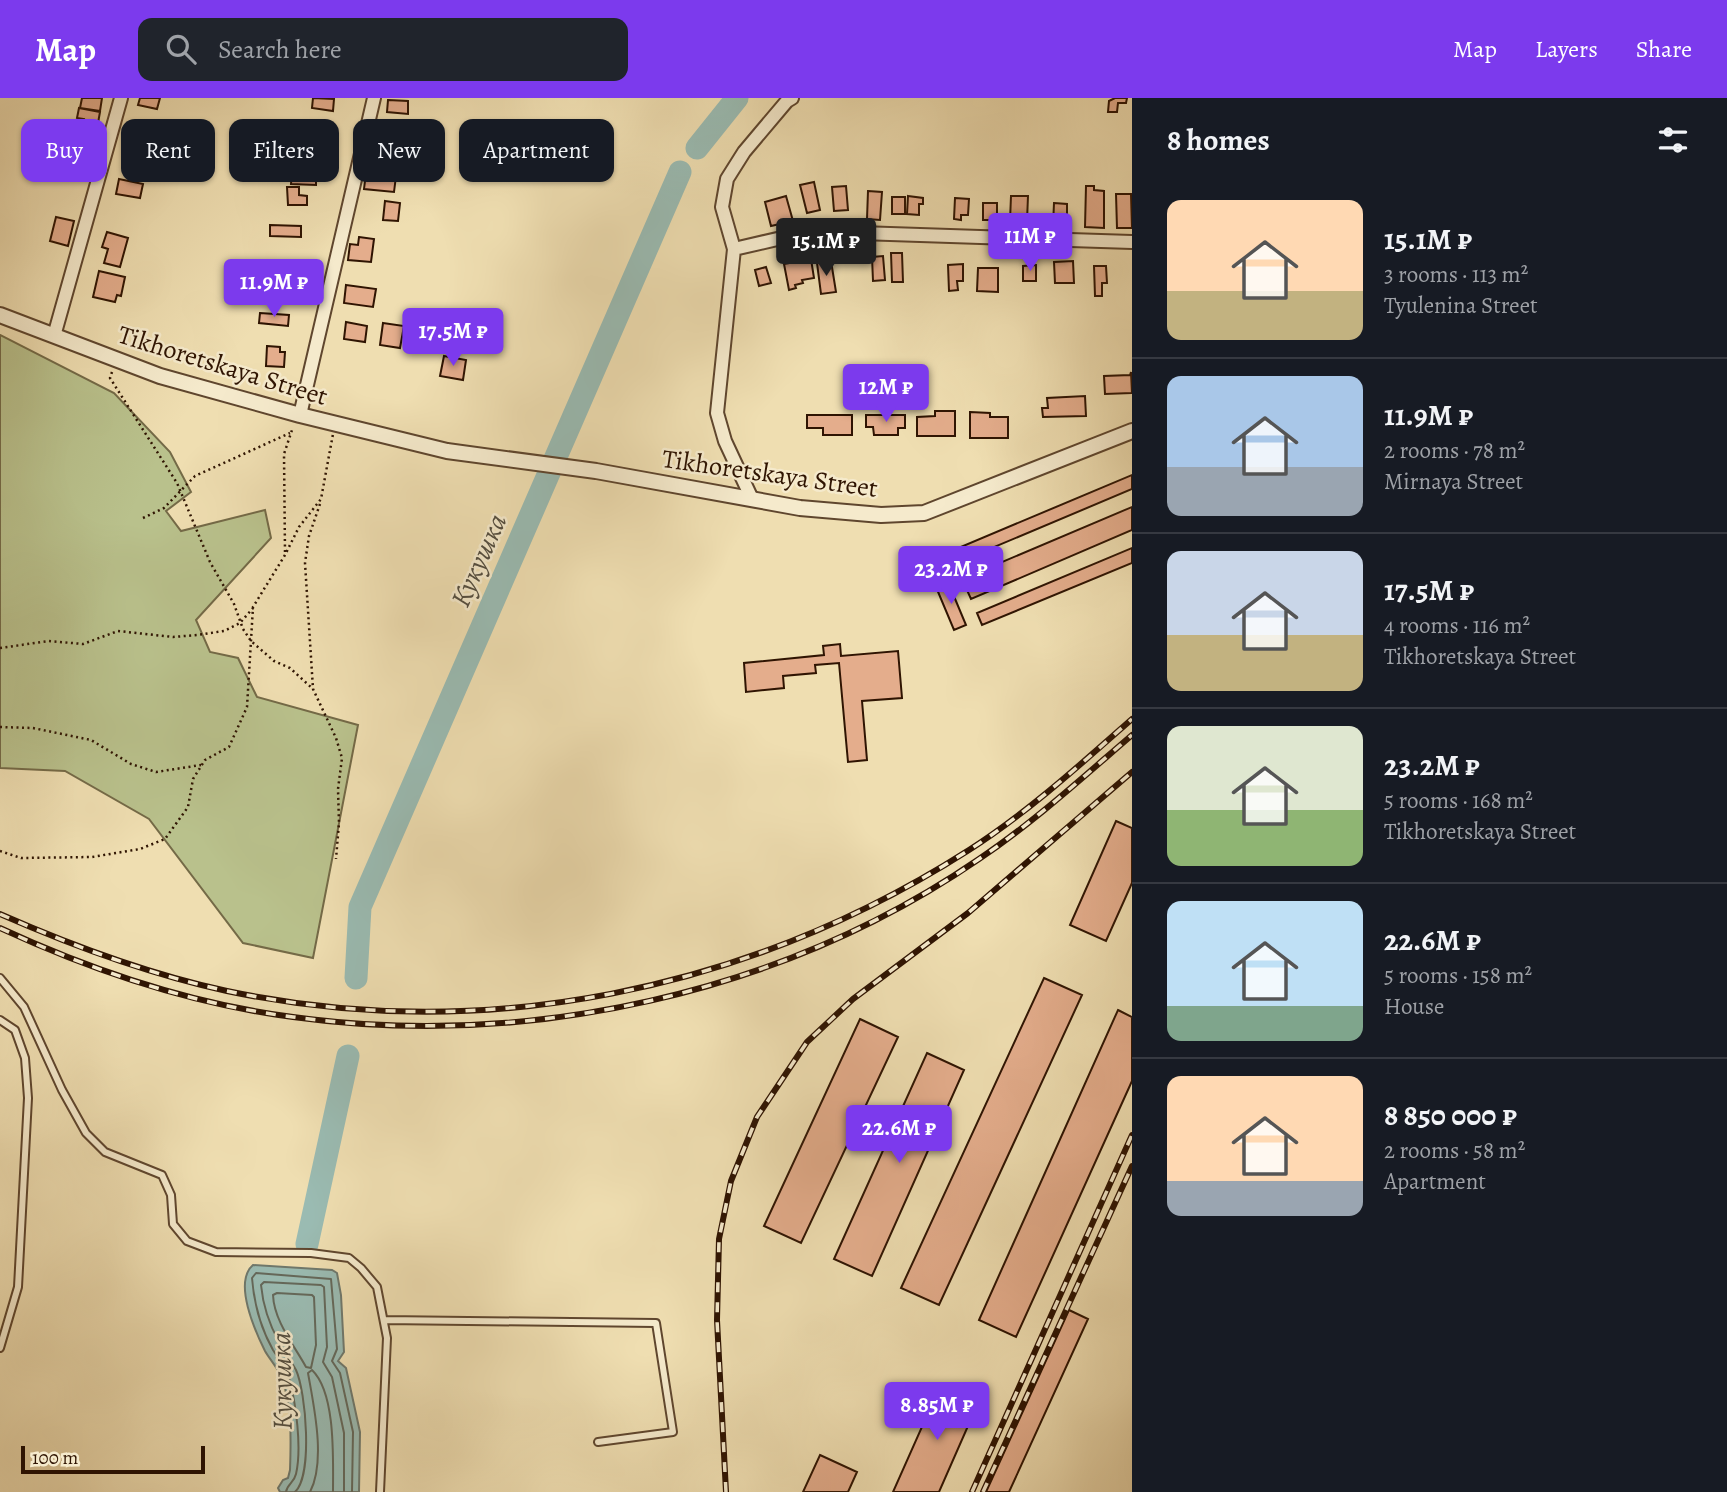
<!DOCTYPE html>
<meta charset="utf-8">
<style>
:root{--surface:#171b24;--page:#20242c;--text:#f1f3f6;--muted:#9ea1a6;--line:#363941;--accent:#7c3aed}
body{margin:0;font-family:Alegreya,serif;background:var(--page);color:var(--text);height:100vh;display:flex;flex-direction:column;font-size:26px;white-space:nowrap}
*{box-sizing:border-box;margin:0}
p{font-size:23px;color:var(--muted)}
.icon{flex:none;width:38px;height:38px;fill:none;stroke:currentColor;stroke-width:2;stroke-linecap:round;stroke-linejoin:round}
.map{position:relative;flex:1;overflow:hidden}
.drawer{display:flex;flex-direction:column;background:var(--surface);width:595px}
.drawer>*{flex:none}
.hud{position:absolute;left:21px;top:21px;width:665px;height:63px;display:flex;gap:14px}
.scale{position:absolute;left:21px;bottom:18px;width:184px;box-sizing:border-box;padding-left:7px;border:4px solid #2f1402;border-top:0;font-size:19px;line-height:24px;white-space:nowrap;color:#2f1402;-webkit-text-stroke:5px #f5eacc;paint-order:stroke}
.price{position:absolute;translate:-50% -60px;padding:0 16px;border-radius:7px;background:var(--accent);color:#fff;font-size:23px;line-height:46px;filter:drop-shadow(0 2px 4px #0008)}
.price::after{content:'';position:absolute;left:50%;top:42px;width:21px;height:16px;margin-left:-10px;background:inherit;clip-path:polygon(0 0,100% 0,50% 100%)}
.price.current{background:#222;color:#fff}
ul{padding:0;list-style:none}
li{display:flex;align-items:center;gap:21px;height:175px;padding:0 35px}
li+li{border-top:2px solid var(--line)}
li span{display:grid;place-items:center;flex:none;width:196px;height:140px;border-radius:14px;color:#555}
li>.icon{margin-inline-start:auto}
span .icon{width:84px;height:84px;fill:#fffc;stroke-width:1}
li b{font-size:30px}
h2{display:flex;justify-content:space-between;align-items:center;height:84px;padding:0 35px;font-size:30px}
.tag{padding:0 24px;border-radius:14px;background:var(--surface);box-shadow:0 2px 5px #0004;font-size:24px;line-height:63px}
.tag.current{background:var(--accent);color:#fff}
header{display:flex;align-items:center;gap:42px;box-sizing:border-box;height:98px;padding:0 35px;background:var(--accent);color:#fff}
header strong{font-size:33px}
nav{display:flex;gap:38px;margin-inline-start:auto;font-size:24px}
.search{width:490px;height:63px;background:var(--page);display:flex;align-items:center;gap:18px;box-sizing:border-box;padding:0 24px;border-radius:14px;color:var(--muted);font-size:26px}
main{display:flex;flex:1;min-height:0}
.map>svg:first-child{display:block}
.green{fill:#b9c18c;stroke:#746a47;stroke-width:2}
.water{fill:#9abbb2;stroke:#6f786c;stroke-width:2}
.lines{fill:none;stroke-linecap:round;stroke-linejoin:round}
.shore{stroke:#64685a;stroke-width:2}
.river{stroke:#9abbb2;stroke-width:23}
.building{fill:#e4ad8c;stroke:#2f1402;stroke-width:2}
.service-casing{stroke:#5f462e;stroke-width:10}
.minor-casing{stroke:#5f462e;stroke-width:16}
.tertiary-casing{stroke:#5f462e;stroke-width:18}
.path{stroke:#2f1402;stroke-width:2.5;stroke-dasharray:2 3.5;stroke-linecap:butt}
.service{stroke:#f5eacc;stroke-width:6}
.minor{stroke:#f5eacc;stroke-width:12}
.tertiary{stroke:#f5eacc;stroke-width:14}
.rail-casing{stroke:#2f1402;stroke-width:6}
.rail{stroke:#f5eacc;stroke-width:3.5;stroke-dasharray:10;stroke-linecap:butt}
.labels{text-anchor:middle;stroke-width:5;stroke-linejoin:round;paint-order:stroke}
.street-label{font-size:26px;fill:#2f1402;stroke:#f5eacc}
.water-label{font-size:28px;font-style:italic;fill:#544e40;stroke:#f5eacc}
</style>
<header>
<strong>Map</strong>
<div class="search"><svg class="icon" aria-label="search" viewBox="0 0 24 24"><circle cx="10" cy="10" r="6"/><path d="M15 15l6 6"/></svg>Search here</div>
<nav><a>Map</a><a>Layers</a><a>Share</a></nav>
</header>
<main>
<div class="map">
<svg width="1132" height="1394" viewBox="0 0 1132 1394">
<rect width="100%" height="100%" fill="#efdeb1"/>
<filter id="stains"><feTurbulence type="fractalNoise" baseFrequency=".00286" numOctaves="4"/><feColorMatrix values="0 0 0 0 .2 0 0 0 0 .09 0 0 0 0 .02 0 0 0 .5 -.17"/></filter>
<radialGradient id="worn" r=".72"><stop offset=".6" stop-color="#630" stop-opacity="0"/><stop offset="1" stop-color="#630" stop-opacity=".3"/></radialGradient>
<path class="green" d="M0,237l114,58 56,59 21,40 -25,19 15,20 84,-21 6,28 -75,82 14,32 28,6 19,39 101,28 -45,233 -70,-15 -94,-124 -84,-48 -65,-3z"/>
<path class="water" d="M253,1167l79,5 5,3 4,22 3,57 -6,9 8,7 14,64 -1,60h-79l-2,-4 5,-8 5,-2 2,-8c1,-29 2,-64 -8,-91 -3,-10 -12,-19 -17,-28 -10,-20 -32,-69 -12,-86z"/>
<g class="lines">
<path class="shore" d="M277,1195l35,2 2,2 2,48 -5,23 -5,-1c-12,-22 -32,-46 -33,-72z
M286,1394c1,-8 8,-9 10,-18 6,-26 0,-71 -7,-96 -3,-10 -11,-20 -16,-28 -13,-23 -19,-46 -21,-72l4,-5 75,6 6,70 -5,12 8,12 13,59 -1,60
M295,1394c18,-17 11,-100 1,-122 -5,-9 -12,-18 -17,-28 -10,-18 -16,-36 -18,-57l3,-3 57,3 3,2 3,60 -4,15 9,15 12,56v59
M310,1394c16,-31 4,-85 -2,-119l4,-3c24,23 21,89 21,122"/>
<path class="river" d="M697,50l40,-50
M356,880l4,-71 320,-735
M307,1146l41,-188"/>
</g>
<path class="building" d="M82,0h20l-2,13 -20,-3z
M140,0h20l-3,11 -19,-4z
M313,0l21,1 -1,12 -21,-3z
M1115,0h12l-1,5h-8l-1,9h-9l1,-11z
M388,2l20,1v13l-21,-2z
M79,10l21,4 -4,22 -14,-2 2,-13 -7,-1z
M384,23l14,2 -1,13 -14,-1z
M132,27l18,4 -5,23 -19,-5z
M295,39l14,1 -1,9 13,1 -1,9 -21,-2 1,-10 -6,-1z
M292,73l24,2v12l-25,-1z
M366,75l30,3 -2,16 -30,-3z
M119,81l24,5 -3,14 -24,-4z
M814,84l6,28 -13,3 -7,-28z
M846,88l2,24 -14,1 -2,-24z
M1086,88h8v4l10,1v37l-19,-1z
M287,89h12v8l8,1v9h-19z
M868,93l14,1 -2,28 -13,-1z
M1116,96h15l1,34h-15z
M786,98l7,25 -22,5 -6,-24z
M908,98l15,2v6h-4v11l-12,-1z
M1011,98h17l-1,25h-17z
M892,99h13v17h-13z
M955,100l14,1 -1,16h-7v5l-7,-1z
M385,103l15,2 -2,18 -15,-1z
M983,105h14v17h-14z
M1054,105l13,1v22h-14z
M56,119l18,4 -6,25 -18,-5z
M270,127l31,1v11l-31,-1z
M107,134l21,6 -8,29 -16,-4 4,-14 -6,-2z
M359,139l15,2 -3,23 -23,-2 2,-16 8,1z
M891,155h11l1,29h-11z
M883,158l2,24 -12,1 -1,-24z
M811,161l3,19 -12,2 1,3 -8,2 1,3 -7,2 -5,-26z
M831,163l5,31 -15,2 -4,-31z
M1073,163l1,22h-19l-1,-21z
M963,166v17h-6l1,9 -9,1 -1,-26z
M1036,167v16h-13v-15z
M1094,168h12l1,17h-5v13h-7z
M766,169l5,16 -12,3 -4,-16z
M978,170h20v24l-21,-1z
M99,173l26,6 -4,19 -4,-1 -2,7 -22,-5z
M274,178l21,2 -2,10 -20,-2z
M346,187l30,4 -3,18 -29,-4z
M260,215l29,2 -1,11 -29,-3z
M346,224l21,4 -2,16 -21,-3z
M383,225l21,3 -4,22 -20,-3z
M267,248l13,1v5h5l-1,15 -18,-1z
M444,258l22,4 -3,20 -23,-4z
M1131,274l1,21 -27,1 -1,-18 26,-1z
M1085,298l1,20 -43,1 -1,-9h6l-1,-10z
M935,313h20v25h-38v-19l18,-1z
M970,314l20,1v4h18v21h-38z
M807,317h45v20h-29v-7h-16z
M866,317h39v13h-7v7h-24l-1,-8h-7z
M1132,377v14l-190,80 -5,-12z
M1132,409v23l-161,69 -9,-20z
M1132,450v15l-150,62 -5,-12z
M948,484l18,43 -12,5 -18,-43z
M840,546l1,12 57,-5 4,47 -40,3 5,59 -19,2 -9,-99 -24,2 1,8 -33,3 1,12 -38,4 -2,-29 80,-8 -1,-9z
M1116,723l16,7v55l-26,58 -36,-16z
M1044,880l38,17 -143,310 -38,-17z
M1118,912l14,7v64l-116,256 -37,-17z
M860,921l38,18 -97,206 -37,-17z
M927,955l37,17 -92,206 -38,-17z
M1069,1212l19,9 -79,173h-23z
M941,1286l38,17 -40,91h-46z
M820,1357l37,17 -9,20h-45z"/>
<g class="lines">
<g class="service-casing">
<path id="service" d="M0,880l24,29 38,83 24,43 19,19 57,23 9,20 2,29 14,17 29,11 95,1 38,5 12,10 16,19 10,51 -7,154
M0,922l15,10 10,28 3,40 -10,189 -18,61
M384,1222l272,3 17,109 -75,10"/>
</g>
<g class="minor-casing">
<path id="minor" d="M734,151l65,-15 61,-1 272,9
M54,238l67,-238
M300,317l74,-317
M752,401l-27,-58 -8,-28 17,-164 -12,-42 5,-28 17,-27 43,-51 5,-3"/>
</g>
<g class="tertiary-casing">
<path id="tertiary" d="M0,217l160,61 140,39 147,36 149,20 204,37 81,7 43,-2 208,-82"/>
</g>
<path class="path" d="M112,274l-2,6 67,105 33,79 24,42 9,25 8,12 23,20 16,7 23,21
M320,406l-11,32 -4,27 8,126 23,49 6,20 -4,31 1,34 -3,36
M143,420l21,-10 31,-32 95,-43
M285,454l-1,-98 9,-27
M0,550l49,-7 34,3 35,-13 55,6 24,-2 27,-4 16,-8 13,-15
M0,629l33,1 58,12 40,24 25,8 45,-7
M0,753l21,7 71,-1 48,-8 25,-10 23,-32 5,-28 12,-19 24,-13 18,-40 6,-100 32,-52 14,-28 22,-28 12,-65"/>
<use href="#service" class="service"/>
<use href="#minor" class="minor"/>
<use href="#tertiary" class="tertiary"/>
<g class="rail-casing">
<path id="rail" d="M0,816c73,32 148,60 227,77 258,54 521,0 742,-141 58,-37 112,-86 163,-131
M0,830c93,43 191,76 293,89 236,32 489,-23 686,-158 55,-37 103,-81 153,-124
M726,1394l-9,-172 2,-81 12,-58 26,-64 50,-75 46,-43 115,-86 164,-141
M972,1394l160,-357
M983,1394l149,-326"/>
</g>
<use href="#rail" class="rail"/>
</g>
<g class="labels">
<g class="street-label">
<text transform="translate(223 267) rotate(17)" y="9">Tikhoretskaya Street</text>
<text transform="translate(770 375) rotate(8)" y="9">Tikhoretskaya Street</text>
</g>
<g class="water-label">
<text transform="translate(478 462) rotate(-66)" y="10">Кукушка</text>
<text transform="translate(281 1283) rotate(-91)" y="10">Кукушка</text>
</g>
</g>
<rect width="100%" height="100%" filter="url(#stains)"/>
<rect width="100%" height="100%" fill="url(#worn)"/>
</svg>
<div class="scale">100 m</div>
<b class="price" style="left:1030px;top:175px">11M ₽</b>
<b class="price current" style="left:826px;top:180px">15.1M ₽</b>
<b class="price" style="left:274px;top:221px">11.9M ₽</b>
<b class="price" style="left:453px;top:270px">17.5M ₽</b>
<b class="price" style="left:886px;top:326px">12M ₽</b>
<b class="price" style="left:951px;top:508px">23.2M ₽</b>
<b class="price" style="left:899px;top:1067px">22.6M ₽</b>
<b class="price" style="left:937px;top:1344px">8.85M ₽</b>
<div class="hud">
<a class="tag current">Buy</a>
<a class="tag">Rent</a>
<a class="tag">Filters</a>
<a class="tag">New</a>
<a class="tag">Apartment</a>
</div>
</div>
<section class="drawer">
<h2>8 homes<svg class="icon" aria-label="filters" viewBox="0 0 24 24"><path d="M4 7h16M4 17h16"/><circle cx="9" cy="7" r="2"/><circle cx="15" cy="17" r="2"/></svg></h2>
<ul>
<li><span style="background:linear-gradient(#ffd9b3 65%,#c2b280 0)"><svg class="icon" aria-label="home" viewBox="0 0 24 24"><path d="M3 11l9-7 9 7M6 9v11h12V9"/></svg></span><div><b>15.1M ₽</b><p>3 rooms · 113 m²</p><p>Tyulenina Street</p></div></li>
<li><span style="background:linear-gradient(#a9c7e8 65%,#9aa5b1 0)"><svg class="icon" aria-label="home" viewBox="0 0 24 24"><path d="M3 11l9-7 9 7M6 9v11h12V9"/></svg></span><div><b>11.9M ₽</b><p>2 rooms · 78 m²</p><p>Mirnaya Street</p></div></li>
<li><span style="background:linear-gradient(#c9d6e8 60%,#c2b280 0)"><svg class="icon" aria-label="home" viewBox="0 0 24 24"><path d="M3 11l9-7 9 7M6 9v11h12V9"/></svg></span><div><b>17.5M ₽</b><p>4 rooms · 116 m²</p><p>Tikhoretskaya Street</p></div></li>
<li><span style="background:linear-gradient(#dfe7d0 60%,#8fb573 0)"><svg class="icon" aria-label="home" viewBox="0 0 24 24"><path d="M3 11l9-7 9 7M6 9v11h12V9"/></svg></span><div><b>23.2M ₽</b><p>5 rooms · 168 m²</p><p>Tikhoretskaya Street</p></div></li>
<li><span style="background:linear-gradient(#bfe0f5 75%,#7fa58c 0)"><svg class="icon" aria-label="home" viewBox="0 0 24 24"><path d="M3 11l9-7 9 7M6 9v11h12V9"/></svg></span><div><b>22.6M ₽</b><p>5 rooms · 158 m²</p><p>House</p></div></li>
<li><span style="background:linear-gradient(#ffd9b3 75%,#9aa5b1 0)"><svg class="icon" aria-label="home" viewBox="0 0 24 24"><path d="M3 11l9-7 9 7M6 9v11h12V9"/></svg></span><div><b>8 850 000 ₽</b><p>2 rooms · 58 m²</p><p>Apartment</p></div></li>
</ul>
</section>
</main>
